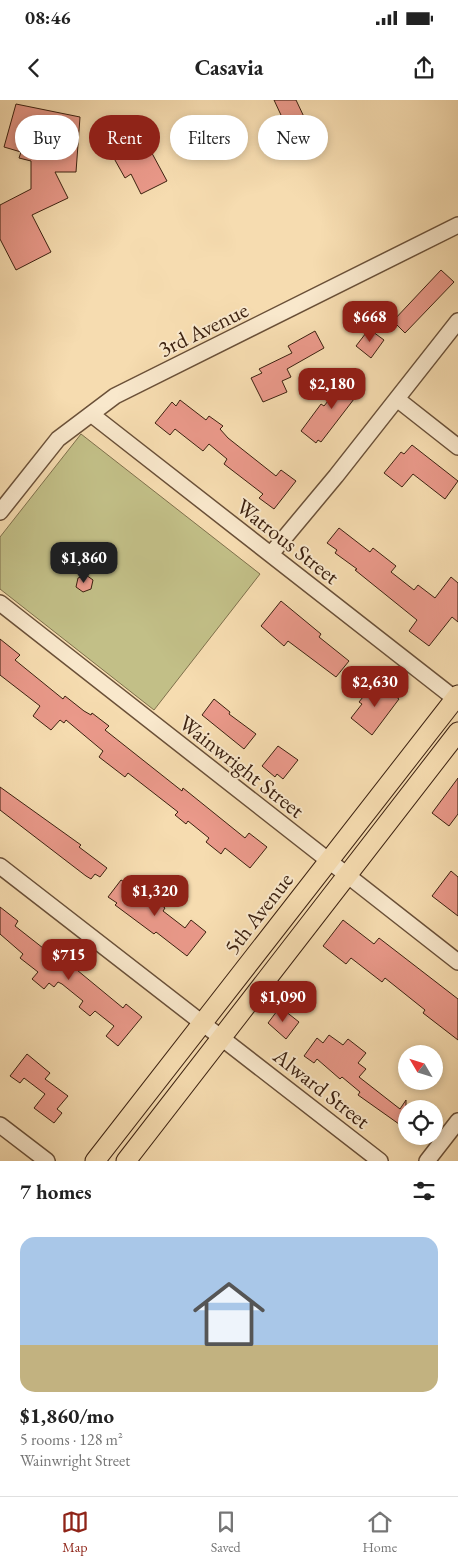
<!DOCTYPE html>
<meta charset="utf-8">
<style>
:root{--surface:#fff;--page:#f6f6f6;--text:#222;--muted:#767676;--line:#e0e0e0;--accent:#8f2418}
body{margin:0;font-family:"EB Garamond",serif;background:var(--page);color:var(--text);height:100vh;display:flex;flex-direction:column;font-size:19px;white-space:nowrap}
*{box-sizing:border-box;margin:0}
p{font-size:16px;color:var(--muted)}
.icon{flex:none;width:28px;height:28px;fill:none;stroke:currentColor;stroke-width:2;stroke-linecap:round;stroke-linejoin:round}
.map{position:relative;height:1061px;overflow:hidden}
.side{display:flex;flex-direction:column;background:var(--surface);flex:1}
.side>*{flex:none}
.hud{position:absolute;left:15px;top:15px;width:429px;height:45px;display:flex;gap:10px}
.needle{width:32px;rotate:308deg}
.tools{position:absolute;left:398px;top:945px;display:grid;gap:10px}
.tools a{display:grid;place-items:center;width:45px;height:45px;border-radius:50%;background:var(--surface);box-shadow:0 2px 8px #0003;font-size:25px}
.price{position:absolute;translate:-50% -42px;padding:0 11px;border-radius:10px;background:var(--accent);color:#fff;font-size:16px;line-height:32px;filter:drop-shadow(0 1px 2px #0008)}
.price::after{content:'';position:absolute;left:50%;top:30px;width:15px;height:11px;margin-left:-8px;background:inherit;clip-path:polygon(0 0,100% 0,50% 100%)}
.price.selected{background:#222;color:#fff}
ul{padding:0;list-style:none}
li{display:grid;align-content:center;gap:10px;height:265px;padding:0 20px}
li span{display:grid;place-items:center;height:155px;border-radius:15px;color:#555}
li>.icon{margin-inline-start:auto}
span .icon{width:90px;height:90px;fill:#fffc;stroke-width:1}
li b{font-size:21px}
h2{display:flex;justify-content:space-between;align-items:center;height:60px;padding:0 20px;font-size:21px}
.pill{padding:0 18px;border-radius:22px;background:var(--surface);box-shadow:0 2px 8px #0003;font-size:18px;line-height:45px}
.pill.selected{background:var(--accent);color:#fff}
.status{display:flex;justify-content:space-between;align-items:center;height:35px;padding:0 25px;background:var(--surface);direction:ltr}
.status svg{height:14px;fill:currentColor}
header{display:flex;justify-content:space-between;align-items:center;height:65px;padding:0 20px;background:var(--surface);font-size:22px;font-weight:700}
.tab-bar{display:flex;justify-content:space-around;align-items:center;height:70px;border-top:1px solid var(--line);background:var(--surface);font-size:14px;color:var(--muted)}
.tab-bar a{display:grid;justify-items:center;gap:2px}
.tab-bar .selected{color:var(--accent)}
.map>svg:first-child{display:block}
.green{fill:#c2bf87;stroke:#7f704c}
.building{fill:#ea998a;stroke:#3c2110}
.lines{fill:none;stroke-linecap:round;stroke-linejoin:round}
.minor-casing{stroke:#6a5038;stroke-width:18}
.major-casing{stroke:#3c2110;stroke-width:21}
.minor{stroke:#f9e8cc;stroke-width:15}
.major{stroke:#f6dcb0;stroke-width:19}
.labels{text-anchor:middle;stroke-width:4;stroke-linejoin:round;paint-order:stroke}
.street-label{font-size:22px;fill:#3c2110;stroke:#f9e8cc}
</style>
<div class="status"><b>08:46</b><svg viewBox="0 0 49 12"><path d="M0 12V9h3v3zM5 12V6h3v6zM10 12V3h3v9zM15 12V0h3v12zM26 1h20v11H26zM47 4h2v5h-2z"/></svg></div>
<header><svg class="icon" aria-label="back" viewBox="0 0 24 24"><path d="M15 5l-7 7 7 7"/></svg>Casavia<svg class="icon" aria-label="share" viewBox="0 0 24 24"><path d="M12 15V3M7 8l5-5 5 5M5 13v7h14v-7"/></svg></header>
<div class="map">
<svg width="458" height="1061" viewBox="0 0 458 1061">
<rect width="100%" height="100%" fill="#f6dcb0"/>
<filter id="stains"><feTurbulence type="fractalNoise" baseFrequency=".004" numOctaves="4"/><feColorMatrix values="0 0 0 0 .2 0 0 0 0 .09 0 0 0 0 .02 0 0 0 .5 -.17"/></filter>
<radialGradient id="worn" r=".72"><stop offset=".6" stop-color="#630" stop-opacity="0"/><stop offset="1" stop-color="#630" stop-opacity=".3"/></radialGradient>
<path class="green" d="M81,334l179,140 -106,136 -154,-121v-52z"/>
<path class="building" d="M274,0h22l9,19 -18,9z
M16,4l64,13 -4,55h-21l13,26 -36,17 19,37 -35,18 -16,-31v-34l31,-16v-28l-12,-3 2,-6 -17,-5z
M130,21l17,23 20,37 -26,13 -10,-20 -6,4 -14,-25 -3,2 -9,-17z
M441,170l13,12 -49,51 -12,-12z
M369,229l15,11 -13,18 -15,-12z
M315,231l9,17 -37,21 4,8 -9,4 5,11 -24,10 -12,-24 11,-5 -3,-4 33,-16 -4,-7z
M350,274l14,12 -43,56 -3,-2 -2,3 -15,-12 20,-27 3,2z
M180,300l26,20 3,-4 14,10 -3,3 8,9 48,38 5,-6 15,11 -22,28 -15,-11 4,-4 -39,-30 3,-5 -18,-15 -6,7 -28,-22 -5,6 -15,-12 17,-21 4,4z
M412,345l46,36 -13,18 -32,-25 -11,13 -18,-14 17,-21 3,2z
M339,428l31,24 3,-4 23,18 -5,6 23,18 4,-5 17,13 16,-21 7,6v39l-6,-5 -23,29 -20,-15 8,-11 -62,-50 2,-1 -22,-16 2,-3 -10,-7z
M86,475l7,5 -2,9 -8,3 -7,-5 2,-9z
M281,501l40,33 -2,3 30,24 -13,16 -48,-36 -4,5 -23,-20z
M0,539l20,16 -5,5 48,39 2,-3 19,15 7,4 1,-2 17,13 -4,4 77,61 1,-3 62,50 4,-5 18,14 -17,21 -25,-20 -4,6 -15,-12 3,-4 -21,-17 -2,3 -11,-9 3,-3 -50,-39 -3,4 -26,-20 4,-6 -37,-31 -2,3 -4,-3 -9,10 -18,-14 7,-10 -40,-31z
M378,583l21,16 -27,36 -21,-17 11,-14 -3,-2 12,-15 2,2z
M214,599l16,13 -1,2 27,20 -12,15 -42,-34z
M278,646l20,14 -15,19 -6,-5 -2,3 -13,-11z
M458,678v36l-9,12 -17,-13z
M0,687l81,58 -2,2 28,21 -7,9 -5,-3 -4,5 -5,-3 -86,-66z
M451,771l7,6v39l-26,-20z
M129,779l36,29 -2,3 22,17 6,-8 15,12 -19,24 -31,-24 -2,2 -39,-29 2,-2 -9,-6 13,-17 5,3z
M0,807l18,14 -3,5 42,33 3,-3 63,52 3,-4 16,13 -24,29 -12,-10 8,-10 -19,-15 -5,5 -11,-9 4,-6 -21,-17 -4,-2 -4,5 -5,-4 -5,6 -12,-10 6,-7 -18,-14 3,-4 -23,-20z
M343,820l31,24 5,-6 79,61v41l-35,-27 2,-3 -40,-32 -3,4 -31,-24 -5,6 -23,-18z
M280,907l19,15 -13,17 -18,-16z
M329,935l14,10 5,-6 18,14 -8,10 8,6 -7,8 41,32 6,-9v29l-48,-34 2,-3 -18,-15 -2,2 -23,-20 -3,4 -10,-7 13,-18 6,5z
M27,954l23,19 -5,6 23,17 -11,13 5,4 -8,10 -20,-15 11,-14 -21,-16 -4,5 -10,-7z"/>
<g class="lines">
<g class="minor-casing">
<path id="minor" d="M397,299l61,48
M91,314l367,287
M0,412l58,-73 57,-43 343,-171
M271,454l65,-78 122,-155
M0,503l458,359
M0,766l380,295
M0,1025l47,36
M427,1061l31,-40"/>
</g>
<g class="major-casing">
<path id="major" d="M95,1061l363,-466
M126,1061l332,-429"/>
</g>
<use href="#minor" class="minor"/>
<use href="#major" class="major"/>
</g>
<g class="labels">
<g class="street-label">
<text transform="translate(203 229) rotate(-26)" y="8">3rd Avenue</text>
<text transform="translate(288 441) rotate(38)" y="8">Watrous Street</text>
<text transform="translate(242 666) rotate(38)" y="8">Wainwright Street</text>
<text transform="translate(258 813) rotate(-52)" y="8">5th Avenue</text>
<text transform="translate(322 988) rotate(38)" y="8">Alward Street</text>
</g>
</g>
<rect width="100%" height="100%" filter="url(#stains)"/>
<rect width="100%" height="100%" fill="url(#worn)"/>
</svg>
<div class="tools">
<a><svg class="needle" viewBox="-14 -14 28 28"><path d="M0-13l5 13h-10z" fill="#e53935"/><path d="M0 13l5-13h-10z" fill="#767676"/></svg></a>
<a><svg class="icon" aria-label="locate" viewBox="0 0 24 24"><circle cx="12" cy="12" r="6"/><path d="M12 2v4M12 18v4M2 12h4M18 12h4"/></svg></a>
</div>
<b class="price" style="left:370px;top:243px">$668</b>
<b class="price" style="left:332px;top:310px">$2,180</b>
<b class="price selected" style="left:84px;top:484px">$1,860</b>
<b class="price" style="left:375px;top:608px">$2,630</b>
<b class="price" style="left:155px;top:817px">$1,320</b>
<b class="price" style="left:69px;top:881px">$715</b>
<b class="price" style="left:283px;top:923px">$1,090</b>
<div class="hud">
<a class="pill">Buy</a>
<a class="pill selected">Rent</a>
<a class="pill">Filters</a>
<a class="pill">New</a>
</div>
</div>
<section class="side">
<h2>7 homes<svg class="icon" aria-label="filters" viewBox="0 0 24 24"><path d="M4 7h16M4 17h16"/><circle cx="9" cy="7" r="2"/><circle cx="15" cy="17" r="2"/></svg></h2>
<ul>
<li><span style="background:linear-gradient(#a9c7e8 70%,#c2b280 0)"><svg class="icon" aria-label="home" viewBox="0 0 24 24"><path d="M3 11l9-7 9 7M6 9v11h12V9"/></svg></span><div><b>$1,860/mo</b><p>5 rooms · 128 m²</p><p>Wainwright Street</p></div></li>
</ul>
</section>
<nav class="tab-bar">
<a class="selected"><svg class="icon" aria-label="map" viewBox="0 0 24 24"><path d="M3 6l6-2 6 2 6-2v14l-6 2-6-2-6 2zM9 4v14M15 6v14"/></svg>Map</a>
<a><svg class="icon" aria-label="saved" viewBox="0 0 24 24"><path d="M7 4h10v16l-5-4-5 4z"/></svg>Saved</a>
<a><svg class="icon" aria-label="home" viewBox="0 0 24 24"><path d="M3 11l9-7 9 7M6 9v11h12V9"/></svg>Home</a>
</nav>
